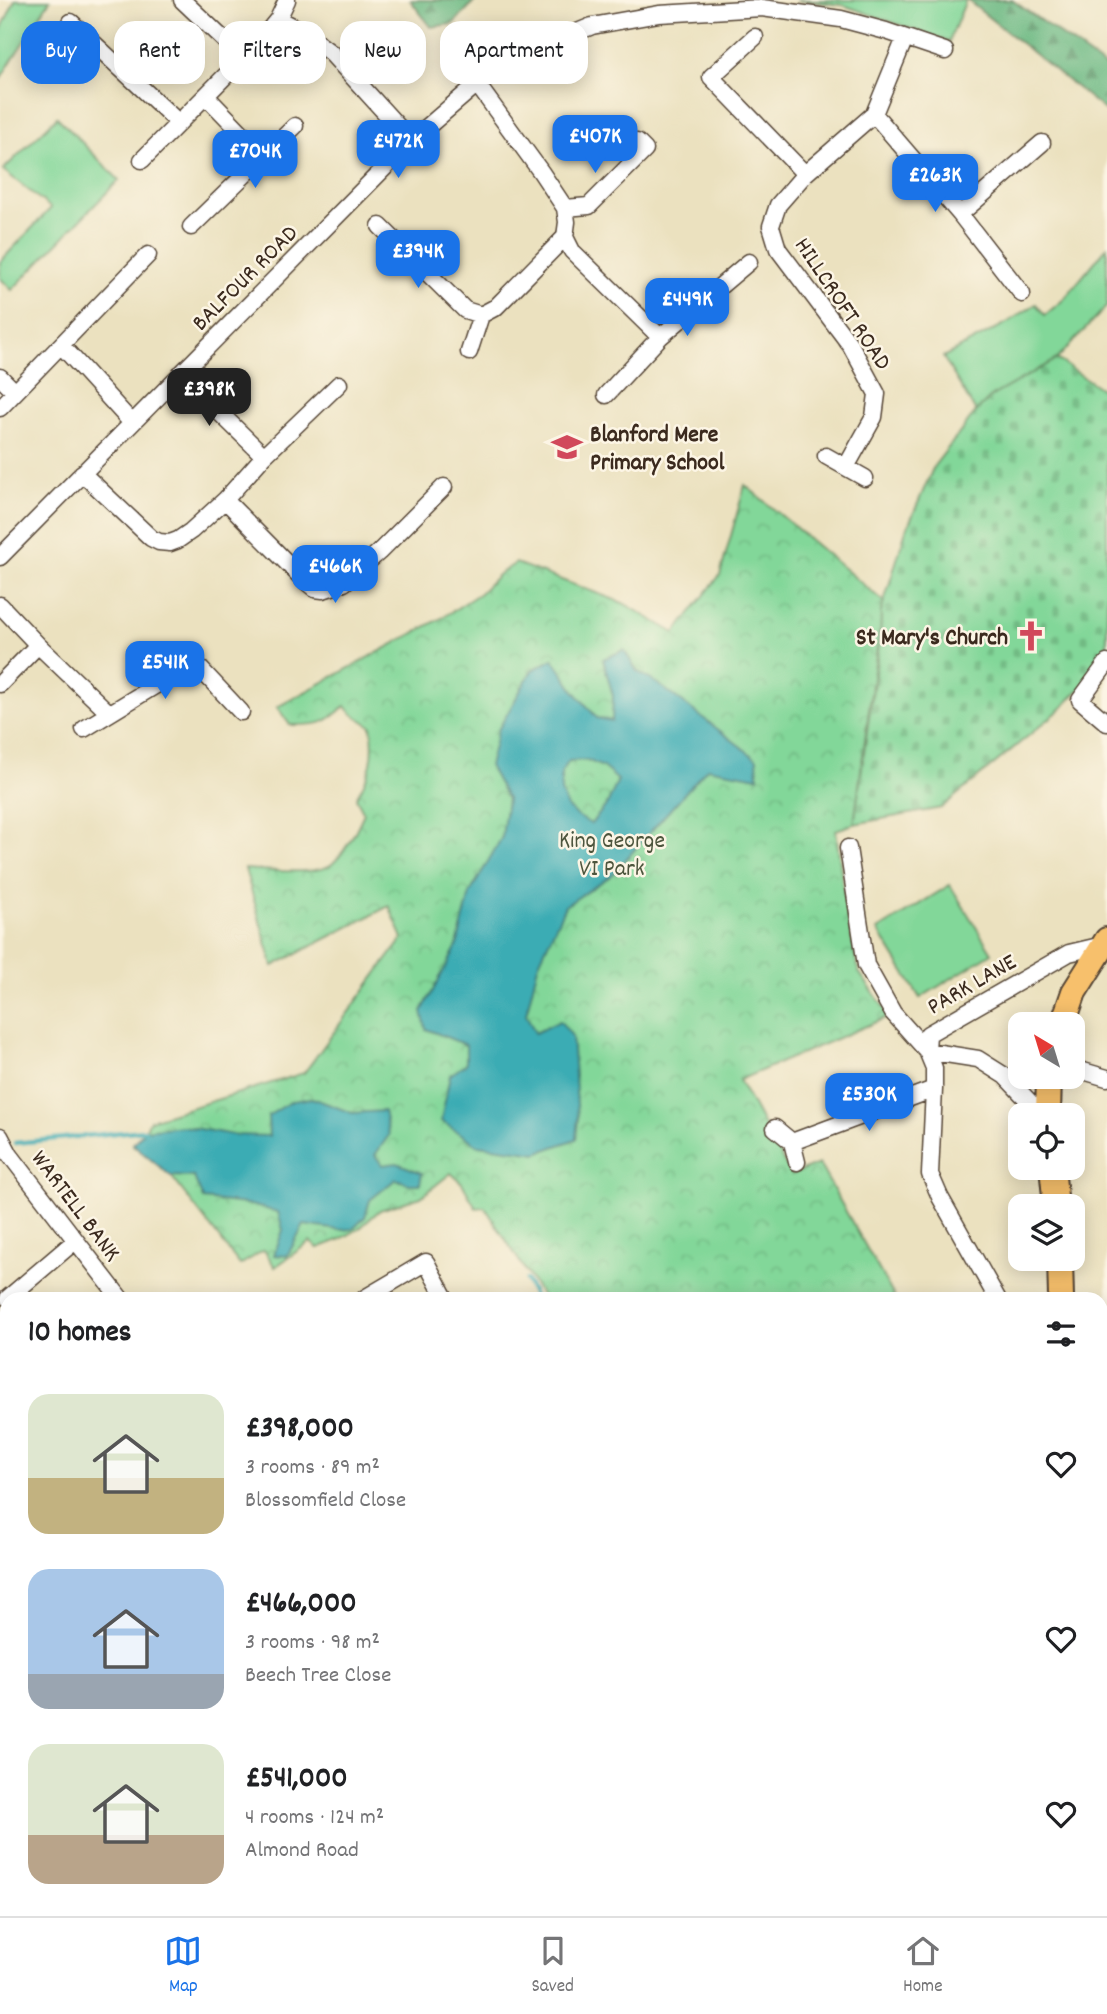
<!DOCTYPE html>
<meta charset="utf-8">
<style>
:root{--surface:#fff;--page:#f2f2f2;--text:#202124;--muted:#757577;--line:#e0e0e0;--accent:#1a73e8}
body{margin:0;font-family:Dekko,sans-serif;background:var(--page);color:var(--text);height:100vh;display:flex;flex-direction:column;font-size:26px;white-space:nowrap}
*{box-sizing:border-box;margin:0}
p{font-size:23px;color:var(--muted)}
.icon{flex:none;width:38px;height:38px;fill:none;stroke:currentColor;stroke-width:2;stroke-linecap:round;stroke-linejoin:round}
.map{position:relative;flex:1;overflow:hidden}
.drawer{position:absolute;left:0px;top:1292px;width:1108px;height:625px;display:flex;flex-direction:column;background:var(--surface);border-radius:21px 21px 0 0;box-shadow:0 4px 18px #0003}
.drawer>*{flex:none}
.banner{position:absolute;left:21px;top:21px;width:700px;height:63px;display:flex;gap:14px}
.needle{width:46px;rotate:322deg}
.controls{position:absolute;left:1008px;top:1012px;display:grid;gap:14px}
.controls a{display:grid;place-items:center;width:77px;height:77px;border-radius:14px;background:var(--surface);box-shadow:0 4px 18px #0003;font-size:35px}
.price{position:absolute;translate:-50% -60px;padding:0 16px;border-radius:14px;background:var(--accent);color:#fff;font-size:23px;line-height:46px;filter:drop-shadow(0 2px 4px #0008)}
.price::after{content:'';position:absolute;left:50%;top:42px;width:21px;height:16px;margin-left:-10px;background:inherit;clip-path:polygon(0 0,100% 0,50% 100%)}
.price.active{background:#222;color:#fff}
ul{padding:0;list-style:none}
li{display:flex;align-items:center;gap:21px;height:175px;padding:0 28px}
li span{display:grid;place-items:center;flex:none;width:196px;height:140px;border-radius:21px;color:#555}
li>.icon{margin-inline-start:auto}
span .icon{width:84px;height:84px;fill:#fffc;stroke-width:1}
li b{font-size:30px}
h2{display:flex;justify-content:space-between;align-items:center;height:84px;padding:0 28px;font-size:30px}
.chip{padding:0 24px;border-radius:21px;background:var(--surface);box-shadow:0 4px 18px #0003;font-size:24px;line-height:63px}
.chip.active{background:var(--accent);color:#fff}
.tab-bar{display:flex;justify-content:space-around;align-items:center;height:98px;border-top:2px solid var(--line);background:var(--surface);font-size:19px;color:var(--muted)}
.tab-bar a{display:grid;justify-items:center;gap:4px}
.tab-bar .active{color:var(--accent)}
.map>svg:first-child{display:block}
.grass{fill:#82d799;stroke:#5e805c;stroke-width:2}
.forest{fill:url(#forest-firs);stroke:#527150;stroke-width:2}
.cemetery{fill:url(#cemetery-stones);stroke:#5e805c;stroke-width:2}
.park{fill:url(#park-crowns);stroke:#5e805c;stroke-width:2}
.water{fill:#3bacb4;stroke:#3b6b69;stroke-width:2;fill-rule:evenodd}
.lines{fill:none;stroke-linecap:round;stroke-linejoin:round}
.stream{stroke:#3bacb4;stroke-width:4.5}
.street-casing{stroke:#554536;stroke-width:19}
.secondary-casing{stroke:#554536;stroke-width:24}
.primary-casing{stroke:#554536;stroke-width:28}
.street{stroke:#fff;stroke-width:16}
.secondary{stroke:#fce6c4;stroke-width:21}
.primary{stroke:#f7c06c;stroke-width:24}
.labels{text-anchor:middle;stroke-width:5;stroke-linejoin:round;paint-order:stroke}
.street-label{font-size:24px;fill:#3b2a1e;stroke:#fcf5e5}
.poi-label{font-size:24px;font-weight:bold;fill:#3b2a1e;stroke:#fcf5e5;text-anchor:start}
.park-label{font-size:24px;fill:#4d553d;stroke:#fcf5e5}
</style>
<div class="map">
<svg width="1107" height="1916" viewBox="0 0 1107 1916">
<defs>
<pattern id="forest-firs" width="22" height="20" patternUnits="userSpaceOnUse" patternTransform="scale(1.75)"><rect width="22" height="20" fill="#69b881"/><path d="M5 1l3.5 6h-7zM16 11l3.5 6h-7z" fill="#589669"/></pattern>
<pattern id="cemetery-stones" width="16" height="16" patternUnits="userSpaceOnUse" patternTransform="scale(1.75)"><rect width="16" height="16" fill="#82d799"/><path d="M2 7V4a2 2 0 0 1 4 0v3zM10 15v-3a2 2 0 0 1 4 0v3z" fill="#71b983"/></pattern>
<pattern id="park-crowns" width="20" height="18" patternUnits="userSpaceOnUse" patternTransform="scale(1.75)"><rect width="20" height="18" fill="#82d799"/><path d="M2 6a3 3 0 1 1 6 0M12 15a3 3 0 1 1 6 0" fill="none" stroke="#71b983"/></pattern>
</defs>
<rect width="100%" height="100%" fill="#fcf5e5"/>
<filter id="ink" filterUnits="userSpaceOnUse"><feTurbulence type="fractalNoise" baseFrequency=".0143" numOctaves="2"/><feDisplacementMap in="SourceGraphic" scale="14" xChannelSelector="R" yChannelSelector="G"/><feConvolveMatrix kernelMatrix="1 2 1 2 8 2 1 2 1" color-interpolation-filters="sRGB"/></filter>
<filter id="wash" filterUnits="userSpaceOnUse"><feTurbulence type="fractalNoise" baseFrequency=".00686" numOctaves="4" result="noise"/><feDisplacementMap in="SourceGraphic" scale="28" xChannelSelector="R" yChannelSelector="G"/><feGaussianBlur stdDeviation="1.57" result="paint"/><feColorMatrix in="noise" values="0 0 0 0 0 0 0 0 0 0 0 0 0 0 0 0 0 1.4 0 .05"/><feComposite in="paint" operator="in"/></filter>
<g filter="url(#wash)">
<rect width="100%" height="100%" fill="#ebe1bf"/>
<path class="grass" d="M15,0h35l-50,79v-47z
M796,0h170l-17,42 -106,-37z
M57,117l62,63 -107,110 -12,-12v-16l51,-54 -48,-38z
M1107,247v59l-50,53 -65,37 -16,16 -33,-55 62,-33 31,-20 9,11 19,-16z
M950,885l42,68 -72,45 -42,-68z"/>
<path class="forest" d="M410,0h66l-23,24 -22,3z
M967,0h45l95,68v44z
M0,1481l7,5v37l-7,-7z"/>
<path class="cemetery" d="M1057,359l50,34v265l-17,21 -28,29 -121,100 -87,16 26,-186 1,-26 24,-79 29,-67 42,-54 16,-16z"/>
<path class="park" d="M745,485l139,117 -3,10 -1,26 -1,-6 -25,192 -18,6 10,82 13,60 31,44 -151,64 52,95 28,-11 76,134h-352l-58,-91 -9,1 -14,-25 -11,-10 -30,24 -41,13 -20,18 -19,11 -23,9 -8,-6 -35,25 -11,-17 -24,15 -69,-89 -38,-31 12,-15 5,-10 154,-47 99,-135 -14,-32 -116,60 -28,-97c20,1 73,7 87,-5 14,-12 25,-35 32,-51l-8,-15c15,-25 20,-42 15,-72l-17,-11 -9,-9c-22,20 -27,19 -55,19l-13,-18 165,-89 38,-25 19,-19 17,-11 107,40 52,30 45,-58z"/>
<path class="water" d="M624,650l13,21 20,12 100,76 1,18 -51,-9 -95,107 -47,31 -27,59 -12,49 9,19 25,-12 12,15 6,82 -2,21 -39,14 -59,-8 -37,-24 9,-46 16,-11v-19l-40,-16 -4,-18 35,-65 13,-53 32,-56 5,-38 -18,-33 9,-36 34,-60 21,-11 22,33 22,26 15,3 1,-25 -10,-37zM587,760l16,7 15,13 -10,23 -17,21 -15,-9 -9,-8 -6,-16v-18l8,-12z
M312,1098l40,15 32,-2 5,24 -14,20 7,10 15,-2 25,10 -2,11h-11l-13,-5 -26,21 -5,17 -12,12 -14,1 -35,-5 -17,31 -13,-1 9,-25 -5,-18 -32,-8 -43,-5 -9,-22 -23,-1 -38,-32 12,-14 37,-4 52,9 35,1 -1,-20 24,-15z"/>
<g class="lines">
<path class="stream" d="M15,1143l130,-13
M526,1280l9,18"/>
</g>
</g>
<g filter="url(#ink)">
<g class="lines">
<g class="street-casing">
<path id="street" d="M182,0l61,58
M278,19l9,-19
M71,22l108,101
M755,37l-44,40 94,97
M477,84l64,88 24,36 2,14 -2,15 7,14 88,86
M206,96l58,60
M874,114l86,100 62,80
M142,160l119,-120 17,-21 23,12 30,22 80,88
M565,208l24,-2 56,-56 -8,-8
M960,214l82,-71
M380,226l85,84 16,5
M191,227l104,-101
M61,345l71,78
M469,352l12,-37 15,-8 69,-70
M180,374l84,82
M0,377l15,15
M606,395l54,-58 89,-75
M0,408l148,-153
M826,456l39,22
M846,467l28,-50 3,-23 -26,-48 -73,-97 -7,-23 7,-21 27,-31 69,-60 31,-76
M82,473l69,65 8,4 11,1 8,-3 13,-9 34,-31 39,-44 75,-72
M225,500l78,79 12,10 8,1 21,-7 35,-31 65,-65
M0,557l411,-416 66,-57 47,-30 68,-28 67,-12 103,-6 79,11 45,12 59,20
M0,605l38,40 71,68
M1107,663l-27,37 27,23
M0,684l38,-39
M84,729l110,-67 47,50
M848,848l18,117 27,48 34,38 51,8 27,17 37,39
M1073,1068l34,10
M775,1128l17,14 5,20
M0,1136l10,19 110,143
M792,1142l142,-53
M8,1298l67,-57
M365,1298l61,-36 19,36
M997,1298l-57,-101 -10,-23 4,-85v-21l-7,-17 1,-17 141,-81 34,-8
M837,1909l6,7
M0,1914l7,-8"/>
</g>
<g class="secondary-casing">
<path id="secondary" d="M1101,1477h6"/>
</g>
<g class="primary-casing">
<path id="primary" d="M1063,1024l11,-32 33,-52
M1048,1115l1,-39
M1052,1167l4,39
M1060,1258l1,40
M996,1916l4,-7"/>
</g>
<use href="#street" class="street"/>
<use href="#secondary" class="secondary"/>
<use href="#primary" class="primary"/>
</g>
</g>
<defs>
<g id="school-bare" transform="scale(2.415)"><path d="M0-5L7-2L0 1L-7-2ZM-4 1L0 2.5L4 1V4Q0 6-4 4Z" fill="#d1495b" stroke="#fcf5e5" stroke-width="2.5" paint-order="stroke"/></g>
<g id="church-bare" transform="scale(2.415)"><path d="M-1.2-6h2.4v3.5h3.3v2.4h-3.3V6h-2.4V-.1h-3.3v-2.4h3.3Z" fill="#d1495b" stroke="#fcf5e5" stroke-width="2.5" paint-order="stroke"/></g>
</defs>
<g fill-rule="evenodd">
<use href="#school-bare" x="567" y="447"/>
<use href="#church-bare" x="1031" y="636"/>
</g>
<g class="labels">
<g class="street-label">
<text transform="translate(244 277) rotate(-45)" y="8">BALFOUR ROAD</text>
<text transform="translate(844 303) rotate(56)" y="8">HILLCROFT ROAD</text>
<text transform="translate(971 983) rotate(-30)" y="8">PARK LANE</text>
<text transform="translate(77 1205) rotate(53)" y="8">WARTELL BANK</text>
</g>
<g class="poi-label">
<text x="590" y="441">Blanford Mere<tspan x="590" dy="28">Primary School</tspan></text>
<text x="1008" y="644" text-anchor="end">St Mary's Church</text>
</g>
<g class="park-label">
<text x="612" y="847">King George<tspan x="612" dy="28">VI Park</tspan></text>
</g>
</g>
</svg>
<div class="controls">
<a><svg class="needle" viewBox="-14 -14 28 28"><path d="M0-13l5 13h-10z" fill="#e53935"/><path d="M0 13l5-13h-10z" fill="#757577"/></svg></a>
<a><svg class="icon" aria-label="locate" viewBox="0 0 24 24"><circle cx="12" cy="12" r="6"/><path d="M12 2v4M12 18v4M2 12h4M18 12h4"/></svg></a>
<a><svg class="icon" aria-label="layers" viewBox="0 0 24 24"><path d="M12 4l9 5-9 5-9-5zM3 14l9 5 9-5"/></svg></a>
</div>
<b class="price" style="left:595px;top:175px">£407K</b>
<b class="price" style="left:398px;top:180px">£472K</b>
<b class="price" style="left:255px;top:190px">£704K</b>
<b class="price" style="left:935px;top:214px">£263K</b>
<b class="price" style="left:418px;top:290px">£394K</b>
<b class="price" style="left:687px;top:338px">£449K</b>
<b class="price active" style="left:209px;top:428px">£398K</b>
<b class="price" style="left:335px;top:605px">£466K</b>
<b class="price" style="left:165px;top:701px">£541K</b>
<b class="price" style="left:869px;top:1133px">£530K</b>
<div class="banner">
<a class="chip active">Buy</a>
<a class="chip">Rent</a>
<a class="chip">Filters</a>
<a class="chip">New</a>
<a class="chip">Apartment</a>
</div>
<section class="drawer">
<h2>10 homes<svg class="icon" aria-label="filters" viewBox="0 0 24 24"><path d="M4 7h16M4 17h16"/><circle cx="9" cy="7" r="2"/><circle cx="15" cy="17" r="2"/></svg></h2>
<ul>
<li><span style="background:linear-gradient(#dfe7d0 60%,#c2b280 0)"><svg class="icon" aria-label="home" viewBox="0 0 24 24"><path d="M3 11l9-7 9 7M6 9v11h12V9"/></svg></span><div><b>£398,000</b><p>3 rooms · 89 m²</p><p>Blossomfield Close</p></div><svg class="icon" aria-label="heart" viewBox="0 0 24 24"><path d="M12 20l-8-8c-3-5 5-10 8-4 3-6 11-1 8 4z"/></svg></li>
<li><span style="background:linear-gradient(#a9c7e8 75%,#9aa5b1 0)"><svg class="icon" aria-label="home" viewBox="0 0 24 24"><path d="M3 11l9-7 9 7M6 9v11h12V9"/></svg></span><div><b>£466,000</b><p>3 rooms · 98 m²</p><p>Beech Tree Close</p></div><svg class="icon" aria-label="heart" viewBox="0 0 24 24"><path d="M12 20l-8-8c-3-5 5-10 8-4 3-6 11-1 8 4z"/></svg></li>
<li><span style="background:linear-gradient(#dfe7d0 65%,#b9a48a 0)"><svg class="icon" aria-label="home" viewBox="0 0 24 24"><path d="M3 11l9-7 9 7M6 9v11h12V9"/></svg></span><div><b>£541,000</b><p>4 rooms · 124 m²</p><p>Almond Road</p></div><svg class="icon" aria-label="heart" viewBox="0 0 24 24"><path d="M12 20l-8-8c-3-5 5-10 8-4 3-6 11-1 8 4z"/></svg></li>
</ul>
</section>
</div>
<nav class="tab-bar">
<a class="active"><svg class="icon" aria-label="map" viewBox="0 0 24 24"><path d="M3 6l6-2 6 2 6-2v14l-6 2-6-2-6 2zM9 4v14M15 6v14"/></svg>Map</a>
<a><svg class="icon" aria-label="saved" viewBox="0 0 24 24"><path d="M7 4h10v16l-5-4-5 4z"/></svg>Saved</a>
<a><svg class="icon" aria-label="home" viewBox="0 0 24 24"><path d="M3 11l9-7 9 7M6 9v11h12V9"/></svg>Home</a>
</nav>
